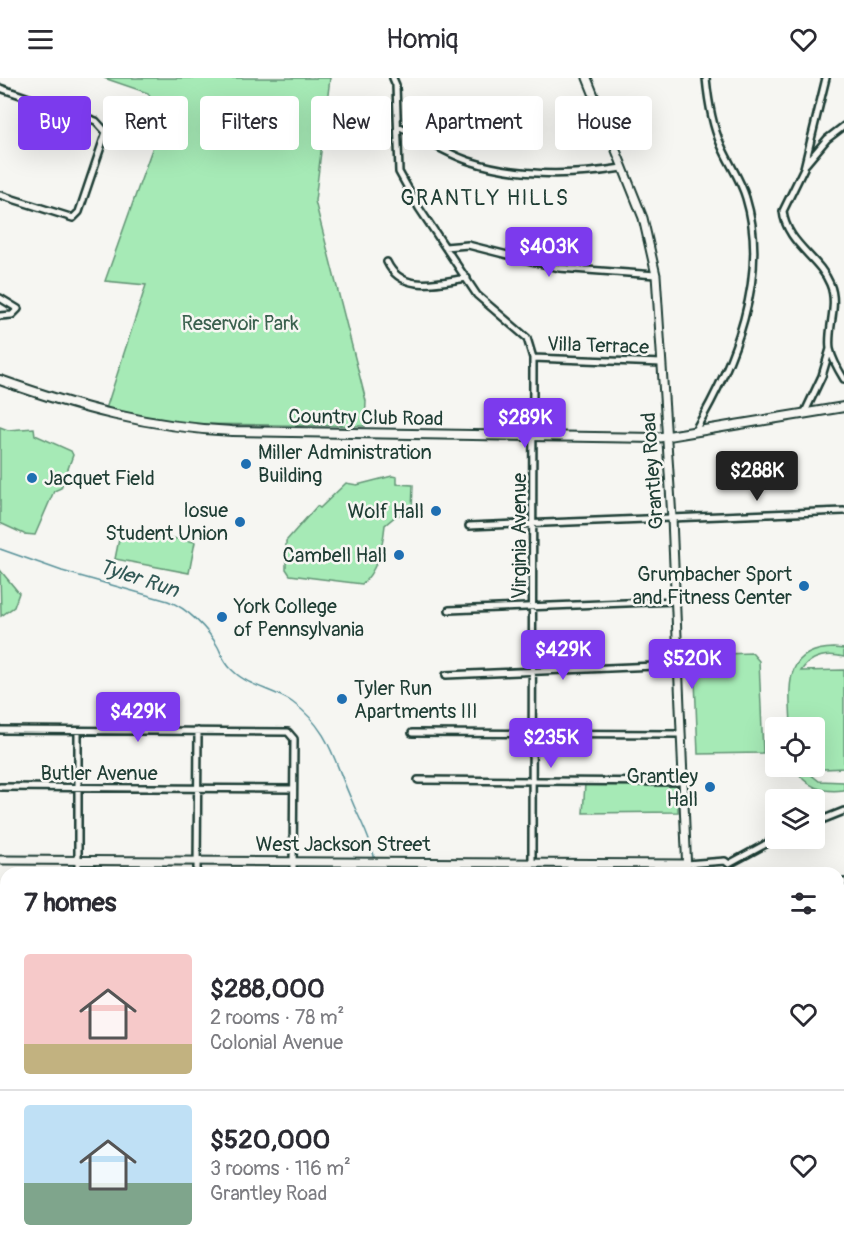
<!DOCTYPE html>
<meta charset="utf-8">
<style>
:root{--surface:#fff;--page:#f7f7f7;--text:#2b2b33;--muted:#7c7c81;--line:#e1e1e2;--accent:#7c3aed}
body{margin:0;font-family:Pangolin,sans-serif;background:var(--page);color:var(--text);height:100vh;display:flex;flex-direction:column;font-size:22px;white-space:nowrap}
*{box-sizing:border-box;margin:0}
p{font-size:20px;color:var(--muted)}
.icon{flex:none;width:33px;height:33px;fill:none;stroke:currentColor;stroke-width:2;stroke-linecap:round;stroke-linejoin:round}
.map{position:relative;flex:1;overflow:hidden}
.side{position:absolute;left:0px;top:789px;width:844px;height:384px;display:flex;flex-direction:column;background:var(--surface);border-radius:18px 18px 0 0;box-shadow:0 6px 24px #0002}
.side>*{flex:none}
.hud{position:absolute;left:18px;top:18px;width:808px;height:54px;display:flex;gap:12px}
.buttons{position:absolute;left:765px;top:639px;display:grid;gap:12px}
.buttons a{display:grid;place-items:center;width:60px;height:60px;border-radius:6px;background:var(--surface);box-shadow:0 6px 24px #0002;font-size:30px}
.price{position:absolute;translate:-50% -51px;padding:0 14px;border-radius:6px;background:var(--accent);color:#fff;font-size:20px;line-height:39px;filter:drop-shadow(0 2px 3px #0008)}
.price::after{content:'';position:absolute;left:50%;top:36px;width:18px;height:14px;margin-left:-9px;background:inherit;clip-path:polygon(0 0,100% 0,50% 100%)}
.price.on{background:#222;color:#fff}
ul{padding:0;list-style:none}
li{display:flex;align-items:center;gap:18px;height:150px;padding:0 24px}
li+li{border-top:2px solid var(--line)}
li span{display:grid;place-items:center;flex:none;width:168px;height:120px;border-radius:6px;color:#555}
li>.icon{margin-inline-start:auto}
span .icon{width:72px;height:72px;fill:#fffc;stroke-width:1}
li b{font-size:26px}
h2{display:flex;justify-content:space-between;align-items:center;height:72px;padding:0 24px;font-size:26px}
.chip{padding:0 21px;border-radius:6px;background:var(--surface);box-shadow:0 6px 24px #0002;font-size:21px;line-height:54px}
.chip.on{background:var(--accent);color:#fff}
header{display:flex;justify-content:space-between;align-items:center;height:78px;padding:0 24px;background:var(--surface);font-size:27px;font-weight:600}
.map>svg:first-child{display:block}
.green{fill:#a6eab6;stroke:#629475;stroke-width:1.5}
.water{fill:#7dc9dc;stroke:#579199;stroke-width:1.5}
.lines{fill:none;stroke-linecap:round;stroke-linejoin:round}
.stream{stroke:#579199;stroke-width:1.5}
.minor-casing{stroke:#1f3d34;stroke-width:10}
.tertiary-casing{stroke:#1f3d34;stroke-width:11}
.secondary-casing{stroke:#1f3d34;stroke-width:12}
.minor{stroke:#f6f6f2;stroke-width:5}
.tertiary{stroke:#f6f6f2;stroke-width:7}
.secondary{stroke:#f6f6f2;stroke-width:8}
.poi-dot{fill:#1f6fb2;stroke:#f6f6f2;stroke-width:2}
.labels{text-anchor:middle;stroke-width:5;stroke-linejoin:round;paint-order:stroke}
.park-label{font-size:20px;fill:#3a604e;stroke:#f6f6f2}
.street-label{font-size:20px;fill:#1f3d34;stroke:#f6f6f2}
.poi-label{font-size:20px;fill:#1f3d34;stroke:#f6f6f2;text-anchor:end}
.neighbourhood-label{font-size:21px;letter-spacing:1.5px;fill:#1f3d34;stroke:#f6f6f2}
.water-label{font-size:21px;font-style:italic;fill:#325956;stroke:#f6f6f2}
</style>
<header><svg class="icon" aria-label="menu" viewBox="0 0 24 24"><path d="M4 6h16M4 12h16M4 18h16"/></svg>Homiq<svg class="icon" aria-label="heart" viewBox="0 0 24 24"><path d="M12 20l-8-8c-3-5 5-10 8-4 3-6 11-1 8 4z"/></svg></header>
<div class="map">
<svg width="844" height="1173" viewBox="0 0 844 1173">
<rect width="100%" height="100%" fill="#f6f6f2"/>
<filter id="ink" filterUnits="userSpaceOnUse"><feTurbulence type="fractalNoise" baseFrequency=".0167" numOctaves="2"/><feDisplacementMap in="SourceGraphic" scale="12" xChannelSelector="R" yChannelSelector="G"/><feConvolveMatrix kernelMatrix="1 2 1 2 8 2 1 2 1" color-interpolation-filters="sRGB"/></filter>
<g filter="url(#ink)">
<path class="green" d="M104,0h226l-15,123 51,200 -1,25 -179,-2 -80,-15 40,-124 -41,-4 57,-160 -14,-28z
M0,349l8,3 26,-2 1,7 36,16 2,4 -12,33 -7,3 -19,44 -11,-1 -24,-11z
M392,398l5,1v7l16,1 -1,27 -6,4 -9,-1 -12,10c-2,20 -7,45 -23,59l-72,-9 -4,-6v-28l31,-35 3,2 26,-25 11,2z
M121,451l74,13 -6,31 -74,-14z
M0,492l19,23 -5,14 -13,9z
M834,570l10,1v8c-17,-4 -33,-1 -43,14l43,-1v98l-39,2 14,11 25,1v8c-21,3 -40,-3 -49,-23l19,-1v-38l-23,-1c-1,-37 -10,-78 43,-79z
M752,575l7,8 4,92 -65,1 -4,-99z
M585,706l93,1v27l-95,1z"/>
<path class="water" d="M282,1167h143l15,6h-170z"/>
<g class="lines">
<path class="stream" d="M0,471l62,22 106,30c19,7 40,28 50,46 4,8 6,16 14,23 17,17 41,19 60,32 38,27 42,60 60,99 9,22 18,35 23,59
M375,787l2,8
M538,1167l2,6"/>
<g class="minor-casing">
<path id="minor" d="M393,0l3,7 3,87 20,36 58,87 50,43 6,20 -1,504
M826,0l-22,90 -21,43c3,32 36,46 47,73 9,21 -3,44 0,65 2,9 9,22 14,30
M0,10l96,33 10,11 -27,80 -6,6 -73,-23
M398,48c23,11 47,27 71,35 49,16 103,15 153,7
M806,86l21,-25 17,-13
M445,169l23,-2 91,23 97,7
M387,184c15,32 52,20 80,16
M0,220l18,11 -6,6 -12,1
M533,280l129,5
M804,336l18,-38 8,-27
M694,354c40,-67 76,-156 52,-234 -5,-18 -18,-36 -25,-53 -9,-20 -13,-46 -15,-67
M469,448l375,-15
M449,532l227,-9
M446,597l232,-10
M0,652l288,2 6,7 -1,134
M412,655l269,1
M418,702l265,2
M0,709l293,2
M814,745l30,-12
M686,786l39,-3 4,3 48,-26
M78,795v-142
M197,795l1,-142
M838,807l6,-3
M0,847h6
M0,912h6
M0,962h6
M0,1011h6
M0,1080h6
M0,1159h6
M75,1167v6
M380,1167v6
M125,1173l17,-6"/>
</g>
<g class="tertiary-casing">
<path id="tertiary" d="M587,0l56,140 13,57 16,243 15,355
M0,782l686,4
M706,1167v6"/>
</g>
<g class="secondary-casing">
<path id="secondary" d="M0,302c79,28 148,47 232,51l424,7 188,-31"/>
</g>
<use href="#minor" class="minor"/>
<use href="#tertiary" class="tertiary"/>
<use href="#secondary" class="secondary"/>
</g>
</g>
<g class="poi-dot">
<circle cx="246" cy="386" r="6"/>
<circle cx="32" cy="400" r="6"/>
<circle cx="436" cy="433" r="6"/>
<circle cx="240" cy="444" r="6"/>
<circle cx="399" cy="477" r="6"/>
<circle cx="804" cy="508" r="6"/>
<circle cx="222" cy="539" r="6"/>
<circle cx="342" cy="621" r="6"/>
<circle cx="710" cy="709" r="6"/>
</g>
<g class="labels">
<g class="park-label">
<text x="240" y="252">Reservoir Park</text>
</g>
<g class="street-label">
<text transform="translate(598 267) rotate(2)" y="7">Villa Terrace</text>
<text transform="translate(366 339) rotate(1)" y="7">Country Club Road</text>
<text transform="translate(652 393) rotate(-94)" y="7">Grantley Road</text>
<text transform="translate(519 458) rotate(-90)" y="7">Virginia Avenue</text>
<text x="99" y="702">Butler Avenue</text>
<text x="343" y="773">West Jackson Street</text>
</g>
<g class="poi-label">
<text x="258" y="381" text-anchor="start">Miller Administration<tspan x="258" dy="23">Building</tspan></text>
<text x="44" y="407" text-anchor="start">Jacquet Field</text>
<text x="228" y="439">Iosue<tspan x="228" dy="23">Student Union</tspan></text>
<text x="424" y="440">Wolf Hall</text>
<text x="387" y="484">Cambell Hall</text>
<text x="792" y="503">Grumbacher Sport<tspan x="792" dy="23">and Fitness Center</tspan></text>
<text x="234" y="535" text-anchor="start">York College<tspan x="234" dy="23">of Pennsylvania</tspan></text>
<text x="354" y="617" text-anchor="start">Tyler Run<tspan x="354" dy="23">Apartments III</tspan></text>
<text x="698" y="705">Grantley<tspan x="698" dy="23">Hall</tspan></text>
</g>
<g class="neighbourhood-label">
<text x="485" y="127">GRANTLY HILLS</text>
</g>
<g class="water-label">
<text transform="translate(139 500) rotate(18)" y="7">Tyler Run</text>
</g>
</g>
</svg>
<div class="buttons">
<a><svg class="icon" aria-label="locate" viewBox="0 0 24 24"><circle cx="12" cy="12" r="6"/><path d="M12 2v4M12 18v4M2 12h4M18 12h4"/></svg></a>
<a><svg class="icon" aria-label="layers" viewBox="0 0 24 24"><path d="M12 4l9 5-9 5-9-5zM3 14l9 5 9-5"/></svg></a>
</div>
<b class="price" style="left:549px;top:200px">$403K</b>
<b class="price" style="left:525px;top:371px">$289K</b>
<b class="price on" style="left:757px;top:424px">$288K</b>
<b class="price" style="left:563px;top:603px">$429K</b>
<b class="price" style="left:692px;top:612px">$520K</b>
<b class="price" style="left:138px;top:665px">$429K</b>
<b class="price" style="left:551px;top:691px">$235K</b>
<div class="hud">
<a class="chip on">Buy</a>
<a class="chip">Rent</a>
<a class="chip">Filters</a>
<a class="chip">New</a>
<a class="chip">Apartment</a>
<a class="chip">House</a>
</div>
<section class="side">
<h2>7 homes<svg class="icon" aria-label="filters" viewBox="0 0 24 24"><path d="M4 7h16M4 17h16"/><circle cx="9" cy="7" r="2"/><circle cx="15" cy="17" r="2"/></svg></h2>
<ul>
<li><span style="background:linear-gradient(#f6c9c9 75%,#c2b280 0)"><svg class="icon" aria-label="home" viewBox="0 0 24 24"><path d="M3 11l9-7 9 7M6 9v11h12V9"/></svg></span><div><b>$288,000</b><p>2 rooms · 78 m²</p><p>Colonial Avenue</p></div><svg class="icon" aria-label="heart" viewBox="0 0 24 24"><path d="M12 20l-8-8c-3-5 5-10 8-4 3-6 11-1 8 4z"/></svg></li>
<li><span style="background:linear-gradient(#bfe0f5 65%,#7fa58c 0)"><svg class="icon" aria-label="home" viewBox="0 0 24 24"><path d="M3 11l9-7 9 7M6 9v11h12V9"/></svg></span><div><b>$520,000</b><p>3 rooms · 116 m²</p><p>Grantley Road</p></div><svg class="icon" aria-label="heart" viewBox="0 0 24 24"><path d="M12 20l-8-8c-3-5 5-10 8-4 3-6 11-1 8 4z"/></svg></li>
</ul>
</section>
</div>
